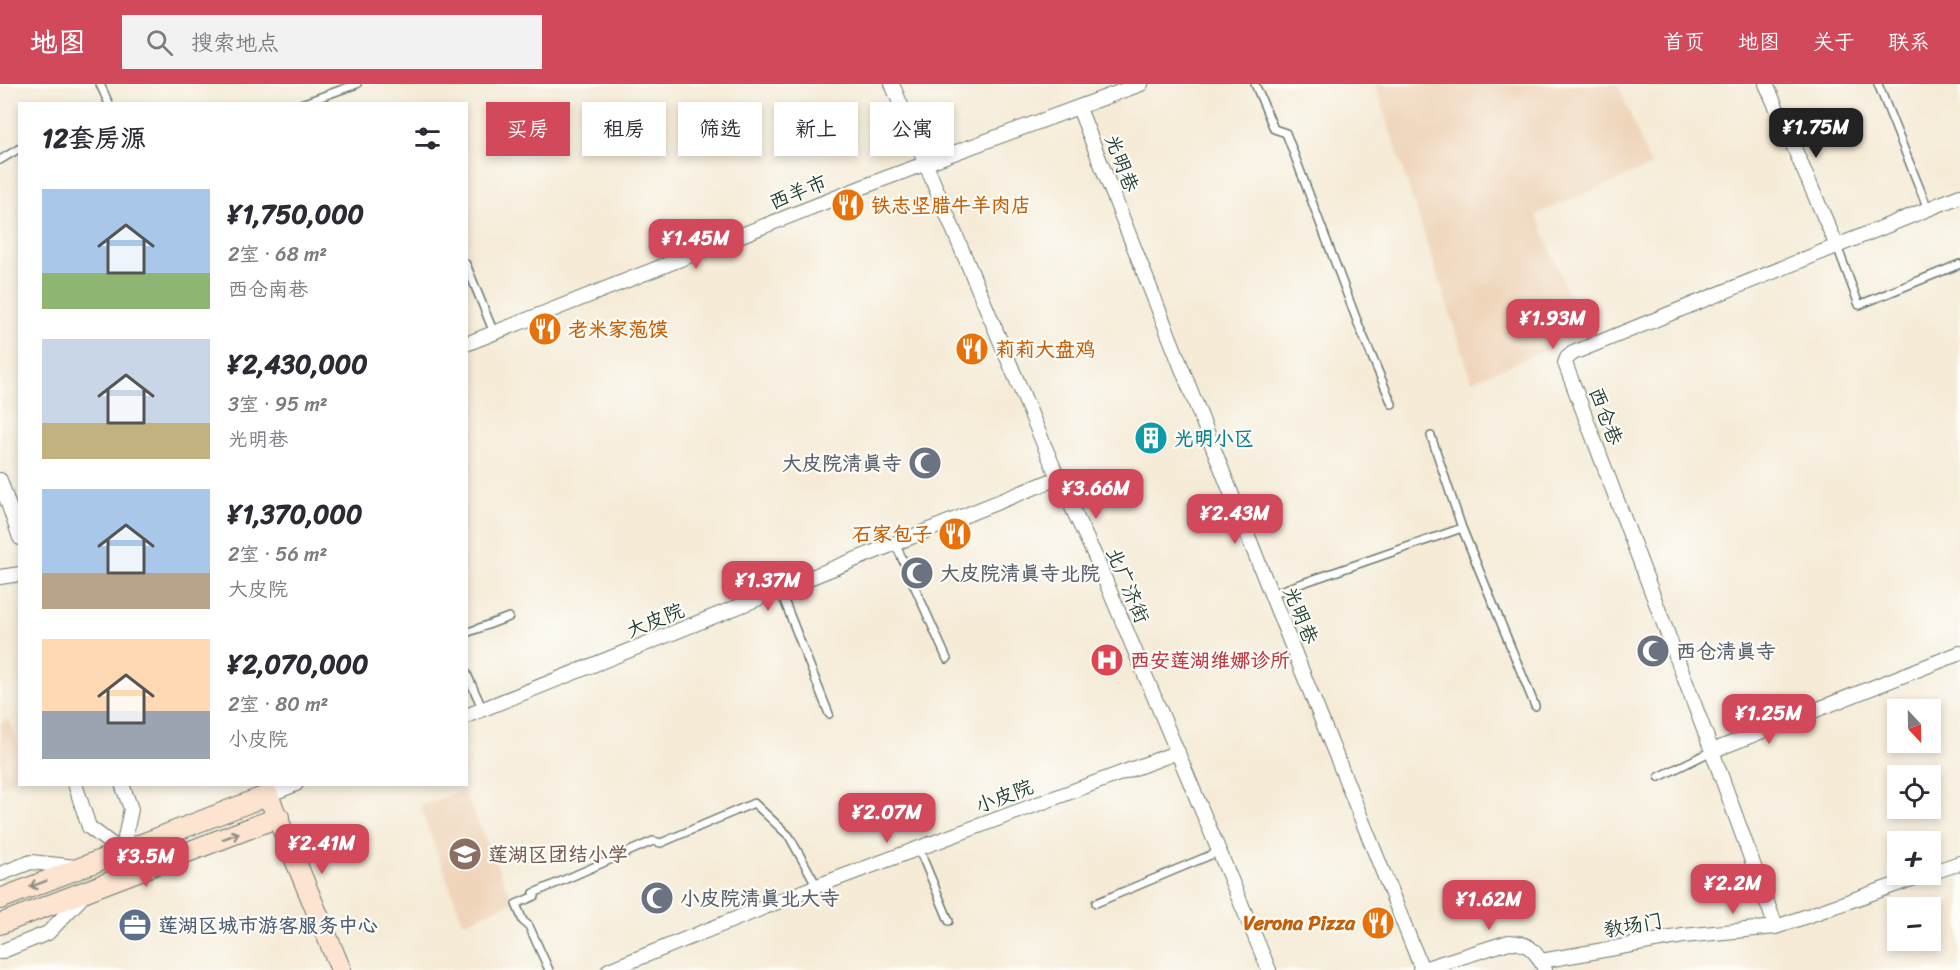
<!DOCTYPE html>
<html lang="zh">
<meta charset="utf-8">
<style>
:root{--surface:#fff;--page:#f2f2f3;--text:#2b2b33;--muted:#7c7c81;--accent:#d1495b}
body{margin:0;font-family:Sriracha,"LXGW WenKai TC",sans-serif;background:var(--page);color:var(--text);height:100vh;display:flex;flex-direction:column;font-size:22px;white-space:nowrap}
*{box-sizing:border-box;margin:0}
p{font-size:20px;color:var(--muted)}
.icon{flex:none;width:33px;height:33px;fill:none;stroke:currentColor;stroke-width:2;stroke-linecap:round;stroke-linejoin:round}
.map{position:relative;flex:1;overflow:hidden}
.sheet{position:absolute;left:18px;top:18px;width:450px;height:684px;display:flex;flex-direction:column;background:var(--surface);border-radius:0px;box-shadow:0 3px 9px #0003}
.sheet>*{flex:none}
.top-card{position:absolute;left:486px;top:18px;width:570px;height:54px;display:flex;gap:12px}
.needle{width:39px;rotate:158deg}
.controls{position:absolute;left:1887px;top:615px;display:grid;gap:12px}
.controls a{display:grid;place-items:center;width:54px;height:54px;border-radius:0px;background:var(--surface);box-shadow:0 3px 9px #0003;font-size:30px}
.price{position:absolute;translate:-50% -51px;padding:0 14px;border-radius:12px;background:var(--accent);color:#fff;font-size:20px;line-height:39px;filter:drop-shadow(0 2px 3px #0008)}
.price::after{content:'';position:absolute;left:50%;top:36px;width:18px;height:14px;margin-left:-9px;background:inherit;clip-path:polygon(0 0,100% 0,50% 100%)}
.price.selected{background:#222;color:#fff}
ul{padding:0;list-style:none}
li{display:flex;align-items:center;gap:18px;height:150px;padding:0 24px}
li span{display:grid;place-items:center;flex:none;width:168px;height:120px;border-radius:0px;color:#555}
li>.icon{margin-inline-start:auto}
span .icon{width:72px;height:72px;fill:#fffc;stroke-width:1}
li b{font-size:26px}
h2{display:flex;justify-content:space-between;align-items:center;height:72px;padding:0 24px;font-size:26px}
.tag{padding:0 21px;border-radius:0px;background:var(--surface);box-shadow:0 3px 9px #0003;font-size:21px;line-height:54px}
.tag.selected{background:var(--accent);color:#fff}
header{display:flex;align-items:center;gap:36px;box-sizing:border-box;height:84px;padding:0 30px;background:var(--accent);color:#fff}
header strong{font-size:28px}
nav{display:flex;gap:33px;margin-inline-start:auto;font-size:21px}
.search{width:420px;height:54px;background:var(--page);display:flex;align-items:center;gap:15px;box-sizing:border-box;padding:0 21px;border-radius:0px;color:var(--muted);font-size:22px}
.map>svg:first-child{display:block}
.built{fill:#efd6bb}
.lines{fill:none;stroke-linecap:round;stroke-linejoin:round}
.lane-casing{stroke:#6a7a6d;stroke-width:10}
.street-casing{stroke:#6a7a6d;stroke-width:16}
.secondary-casing{stroke:#6a7a6d;stroke-width:22}
.lane{stroke:#fff;stroke-width:7}
.street{stroke:#fff;stroke-width:14}
.secondary{stroke:#fde4d1;stroke-width:20}
.oneway{stroke:#8e9082}
.labels{text-anchor:middle;stroke-width:4.5;stroke-linejoin:round;paint-order:stroke}
.street-label{font-size:20px;fill:#1f3d34;stroke:#fdfcf7}
.food-label{font-size:20px;font-weight:bold;fill:#c56008;stroke:#fdfcf7;text-anchor:start}
.culture-label{font-size:20px;font-weight:bold;fill:#0d838f;stroke:#fdfcf7;text-anchor:start}
.worship-label{font-size:20px;font-weight:bold;fill:#5b616d;stroke:#fdfcf7;text-anchor:start}
.health-label{font-size:20px;font-weight:bold;fill:#be3a42;stroke:#fdfcf7;text-anchor:start}
.education-label{font-size:20px;font-weight:bold;fill:#785e54;stroke:#fdfcf7;text-anchor:start}
.service-label{font-size:20px;font-weight:bold;fill:#4e5e75;stroke:#fdfcf7;text-anchor:start}
</style>
<header>
<strong>地图</strong>
<div class="search"><svg class="icon" aria-label="search" viewBox="0 0 24 24"><circle cx="10" cy="10" r="6"/><path d="M15 15l6 6"/></svg>搜索地点</div>
<nav><a>首页</a><a>地图</a><a>关于</a><a>联系</a></nav>
</header>
<div class="map">
<svg width="1960" height="886" viewBox="0 0 1960 886">
<rect width="100%" height="100%" fill="#fdfcf7"/>
<filter id="ink" filterUnits="userSpaceOnUse"><feTurbulence type="fractalNoise" baseFrequency=".0167" numOctaves="2"/><feDisplacementMap in="SourceGraphic" scale="12" xChannelSelector="R" yChannelSelector="G"/><feConvolveMatrix kernelMatrix="1 2 1 2 8 2 1 2 1" color-interpolation-filters="sRGB"/></filter>
<filter id="wash" filterUnits="userSpaceOnUse"><feTurbulence type="fractalNoise" baseFrequency=".008" numOctaves="4" result="noise"/><feDisplacementMap in="SourceGraphic" scale="24" xChannelSelector="R" yChannelSelector="G"/><feGaussianBlur stdDeviation="1.35" result="paint"/><feColorMatrix in="noise" values="0 0 0 0 0 0 0 0 0 0 0 0 0 0 0 0 0 1.4 0 .05"/><feComposite in="paint" operator="in"/></filter>
<g filter="url(#wash)">
<rect width="100%" height="100%" fill="#f5ebd7"/>
<path class="built" d="M1375,0h243l33,82 -115,48 49,120 -113,47z
M9,635l10,25v34l-19,8v-63z
M464,706l49,112 -50,21 -43,-117z"/>
</g>
<g filter="url(#ink)">
<g class="lines">
<g class="lane-casing">
<path id="lane" d="M100,0l9,20
M1255,0l19,45 12,4 73,193 33,78
M1878,0l50,125
M301,20l56,-20
M0,76l20,-12
M1837,162l22,59 101,-41
M466,180l28,69
M1431,352l31,92 73,178
M896,461l51,114
M780,506l49,124
M1271,510l191,-66
M466,549l43,-16
M466,588l17,38
M1659,693l53,-26
M919,765l30,72
M1096,819l122,-51
M549,886l-20,-44 -6,-5 -7,-17 19,-8 -1,-3 119,-52 8,2 93,-40 35,33 28,50"/>
</g>
<g class="street-casing">
<path id="street" d="M892,0l166,394 37,78 174,414
M1766,0l71,162
M1079,24l192,486 151,375
M466,260l412,-163 263,-97
M0,396l20,58
M0,493l20,-3
M466,632l592,-238
M1712,667l-147,-388 2,-5 6,-5 387,-157
M75,700l14,43 33,25 9,-43 -9,-25
M268,711l28,-11
M1930,789l30,-10
M0,790l31,-12 45,5
M1776,843l-64,-176 248,-98
M0,868l48,-19 38,-40
M1541,877l142,-25 93,-9 150,-53
M609,886l208,-84 361,-134
M1420,886l89,-28c20,0 28,10 36,28"/>
</g>
<g class="secondary-casing">
<path id="secondary" d="M0,815l268,-104 73,175
M0,840l279,-107"/>
</g>
<use href="#lane" class="lane"/>
<use href="#street" class="street"/>
<use href="#secondary" class="secondary"/>
</g>
<defs><path id="oneway-shaft" d="M-6 0H5M1.5-3L5.5 0L1.5 3" fill="none" stroke-width="1.6" stroke-linecap="round" stroke-linejoin="round" transform="scale(1.5)"/></defs>
<g class="oneway">
<use href="#oneway-shaft" transform="translate(231 752) rotate(-21)"/>
<use href="#oneway-shaft" transform="translate(38 800) rotate(159)"/>
</g>
</g>
<defs>
<g id="restaurant-disc" transform="scale(1.725)"><circle r="9.5" fill="#e8710a" stroke="#fdfcf7"/><path d="M-5-6h1v4h1v-4h1v4h1v-4h1v5L-1.5 .5V6h-2V.5L-5-1ZM5-6V6H3V1.5H1.5Q1.5-4 5-6Z" fill="#fff"/></g>
<g id="building-disc" transform="scale(1.725)"><circle r="9.5" fill="#0f9aa8" stroke="#fdfcf7"/><path d="M-4-6H4V6H1V3H-1V6H-4ZM-2.5-4.3h1.7v1.8h-1.7ZM.8-4.3h1.7v1.8H.8ZM-2.5-1h1.7V.8h-1.7ZM.8-1h1.7V.8H.8Z" fill="#fff"/></g>
<g id="mosque-disc" transform="scale(1.725)"><circle r="9.5" fill="#6b7280" stroke="#fdfcf7"/><path d="M3.5-4.9A6 6 0 1 0 3.5 4.9A5 5 0 1 1 3.5-4.9Z" fill="#fff"/></g>
<g id="hospital-disc" transform="scale(1.725)"><circle r="9.5" fill="#e0444e" stroke="#fdfcf7"/><path d="M-5-5h3v3.5h4V-5h3V5h-3V1.5h-4V5h-3Z" fill="#fff"/></g>
<g id="school-disc" transform="scale(1.725)"><circle r="9.5" fill="#8d6e63" stroke="#fdfcf7"/><path d="M0-5L7-2L0 1L-7-2ZM-4 1L0 2.5L4 1V4Q0 6-4 4Z" fill="#fff"/></g>
<g id="office-disc" transform="scale(1.725)"><circle r="9.5" fill="#5c6f8a" stroke="#fdfcf7"/><path d="M-6-3h4V-5.5h4V-3h4V5H-6ZM-1-4.5V-3h2v-1.5ZM-6 0V1H6V0Z" fill="#fff"/></g>
</defs>
<g fill-rule="evenodd">
<use href="#restaurant-disc" x="848" y="121"/>
<use href="#restaurant-disc" x="545" y="245"/>
<use href="#restaurant-disc" x="972" y="265"/>
<use href="#building-disc" x="1151" y="354"/>
<use href="#mosque-disc" x="925" y="379"/>
<use href="#restaurant-disc" x="955" y="450"/>
<use href="#mosque-disc" x="917" y="489"/>
<use href="#mosque-disc" x="1653" y="567"/>
<use href="#hospital-disc" x="1107" y="576"/>
<use href="#school-disc" x="465" y="770"/>
<use href="#mosque-disc" x="657" y="814"/>
<use href="#restaurant-disc" x="1378" y="839"/>
<use href="#office-disc" x="135" y="841"/>
</g>
<g class="labels">
<g class="street-label">
<text transform="translate(1122 79) rotate(69)" y="7">光明巷</text>
<text transform="translate(798 108) rotate(-22)" y="7">西羊市</text>
<text transform="translate(1606 332) rotate(69)" y="7">西仓巷</text>
<text transform="translate(1128 501) rotate(67)" y="7">北广济街</text>
<text transform="translate(1301 531) rotate(68)" y="7">光明巷</text>
<text transform="translate(655 536) rotate(-22)" y="7">大皮院</text>
<text transform="translate(1004 712) rotate(-21)" y="7">小皮院</text>
<text transform="translate(1633 841) rotate(-10)" y="7">教场门</text>
</g>
<g class="food-label">
<text x="871" y="128">铁志坚腊牛羊肉店</text>
<text x="568" y="252">老米家萢馍</text>
<text x="995" y="272">莉莉大盘鸡</text>
<text x="932" y="457" text-anchor="end">石家包子</text>
<text x="1355" y="846" text-anchor="end">Verona Pizza</text>
</g>
<g class="culture-label">
<text x="1174" y="361">光明小区</text>
</g>
<g class="worship-label">
<text x="902" y="386" text-anchor="end">大皮院清真寺</text>
<text x="940" y="496">大皮院清真寺北院</text>
<text x="1676" y="574">西仓清真寺</text>
<text x="680" y="821">小皮院清真北大寺</text>
</g>
<g class="health-label">
<text x="1130" y="583">西安莲湖维娜诊所</text>
</g>
<g class="education-label">
<text x="488" y="777">莲湖区团结小学</text>
</g>
<g class="service-label">
<text x="158" y="848">莲湖区城市游客服务中心</text>
</g>
</g>
</svg>
<div class="controls">
<a><svg class="needle" viewBox="-14 -14 28 28"><path d="M0-13l5 13h-10z" fill="#e53935"/><path d="M0 13l5-13h-10z" fill="#7c7c81"/></svg></a>
<a><svg class="icon" aria-label="locate" viewBox="0 0 24 24"><circle cx="12" cy="12" r="6"/><path d="M12 2v4M12 18v4M2 12h4M18 12h4"/></svg></a>
<a>+</a>
<a>−</a>
</div>
<b class="price selected" style="left:1816px;top:75px">¥1.75M</b>
<b class="price" style="left:696px;top:186px">¥1.45M</b>
<b class="price" style="left:1553px;top:266px">¥1.93M</b>
<b class="price" style="left:1096px;top:436px">¥3.66M</b>
<b class="price" style="left:1235px;top:461px">¥2.43M</b>
<b class="price" style="left:768px;top:528px">¥1.37M</b>
<b class="price" style="left:1769px;top:661px">¥1.25M</b>
<b class="price" style="left:887px;top:760px">¥2.07M</b>
<b class="price" style="left:322px;top:791px">¥2.41M</b>
<b class="price" style="left:146px;top:804px">¥3.5M</b>
<b class="price" style="left:1733px;top:831px">¥2.2M</b>
<b class="price" style="left:1489px;top:847px">¥1.62M</b>
<div class="top-card">
<a class="tag selected">买房</a>
<a class="tag">租房</a>
<a class="tag">筛选</a>
<a class="tag">新上</a>
<a class="tag">公寓</a>
</div>
<section class="sheet">
<h2>12套房源<svg class="icon" aria-label="filters" viewBox="0 0 24 24"><path d="M4 7h16M4 17h16"/><circle cx="9" cy="7" r="2"/><circle cx="15" cy="17" r="2"/></svg></h2>
<ul>
<li><span style="background:linear-gradient(#a9c7e8 70%,#8fb573 0)"><svg class="icon" aria-label="home" viewBox="0 0 24 24"><path d="M3 11l9-7 9 7M6 9v11h12V9"/></svg></span><div><b>¥1,750,000</b><p>2室 · 68 m²</p><p>西仓南巷</p></div></li>
<li><span style="background:linear-gradient(#c9d6e8 70%,#c2b280 0)"><svg class="icon" aria-label="home" viewBox="0 0 24 24"><path d="M3 11l9-7 9 7M6 9v11h12V9"/></svg></span><div><b>¥2,430,000</b><p>3室 · 95 m²</p><p>光明巷</p></div></li>
<li><span style="background:linear-gradient(#a9c7e8 70%,#b9a48a 0)"><svg class="icon" aria-label="home" viewBox="0 0 24 24"><path d="M3 11l9-7 9 7M6 9v11h12V9"/></svg></span><div><b>¥1,370,000</b><p>2室 · 56 m²</p><p>大皮院</p></div></li>
<li><span style="background:linear-gradient(#ffd9b3 60%,#9aa5b1 0)"><svg class="icon" aria-label="home" viewBox="0 0 24 24"><path d="M3 11l9-7 9 7M6 9v11h12V9"/></svg></span><div><b>¥2,070,000</b><p>2室 · 80 m²</p><p>小皮院</p></div></li>
</ul>
</section>
</div>
